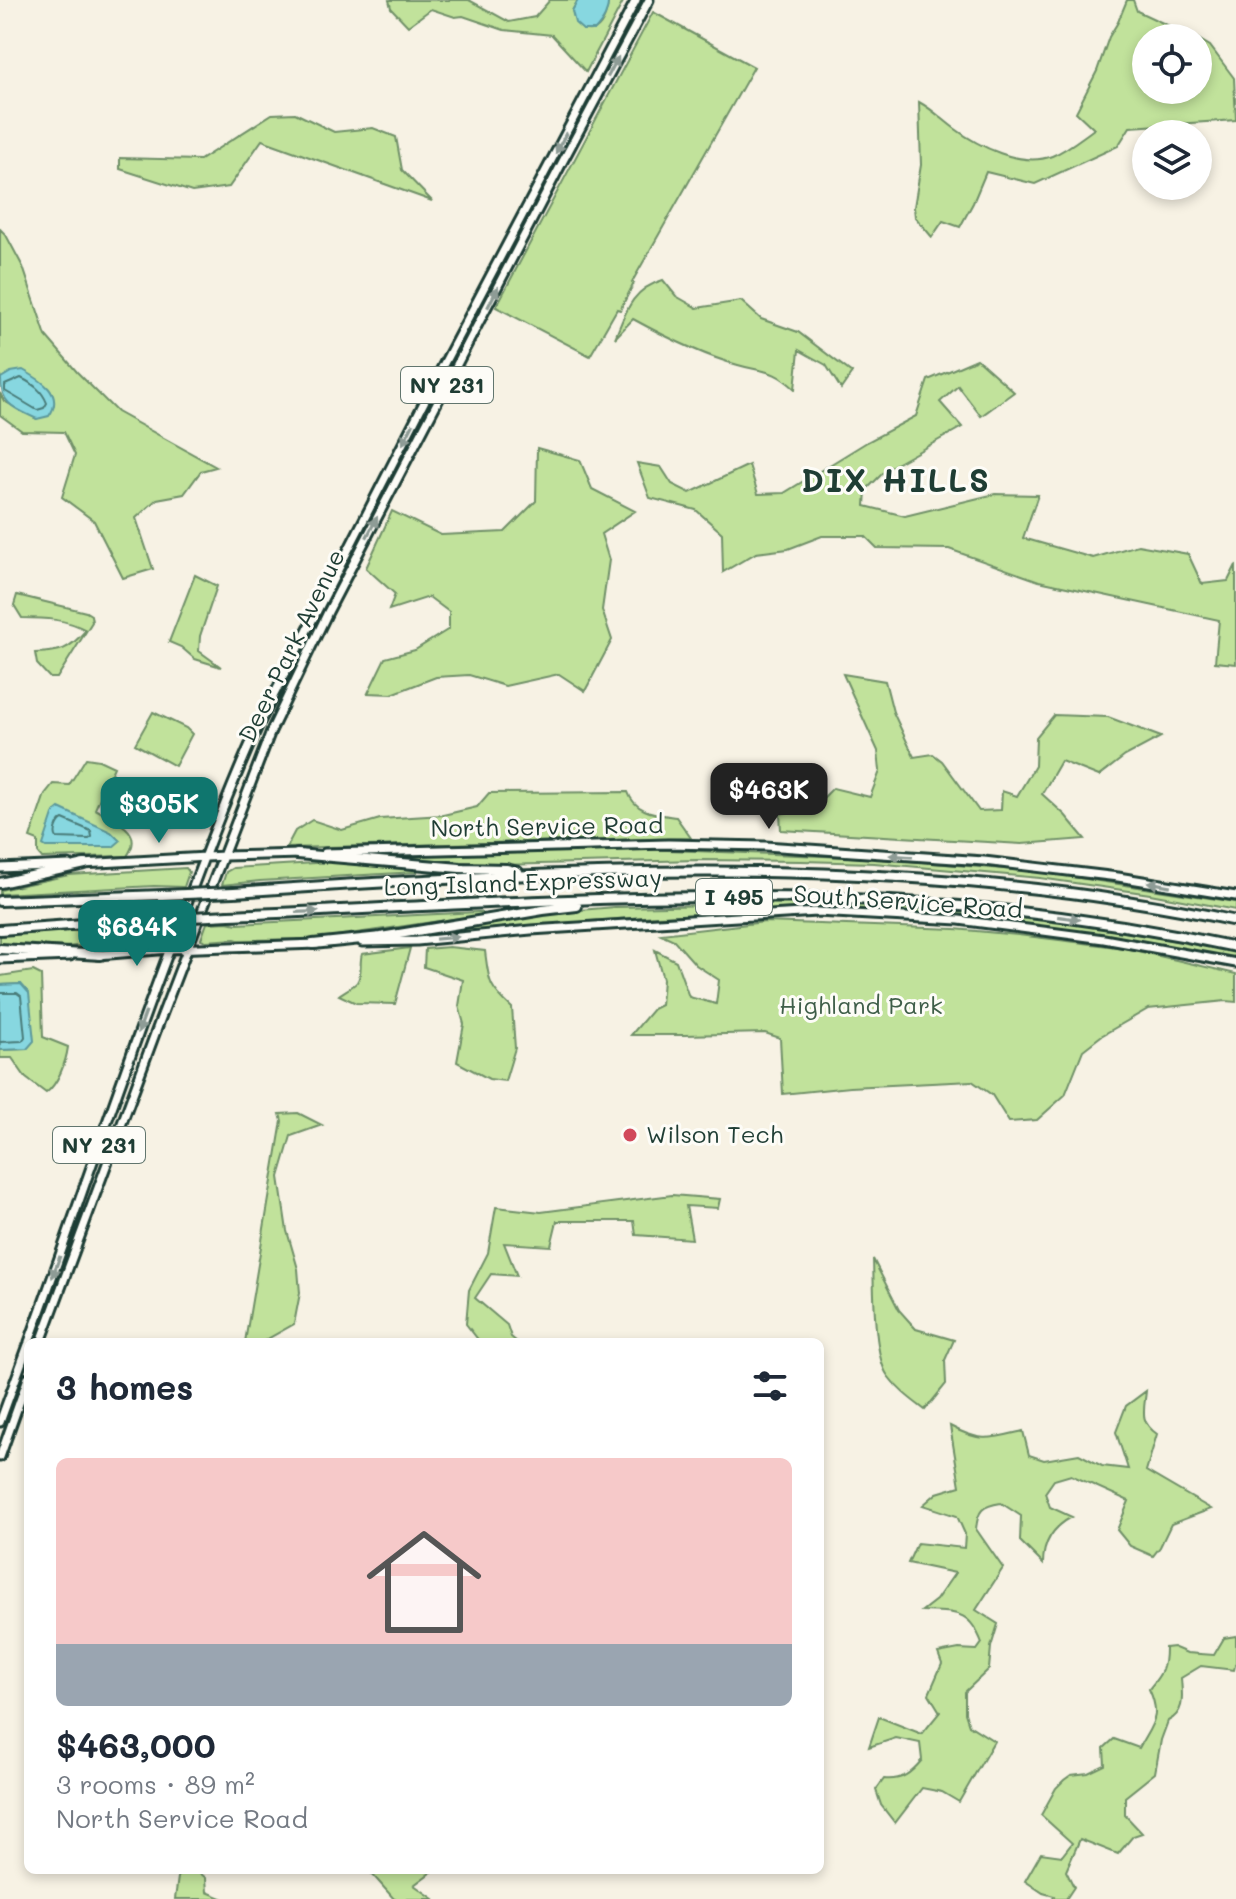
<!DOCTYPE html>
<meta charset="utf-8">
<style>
:root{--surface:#fff;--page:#f2f2f3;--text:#1f2937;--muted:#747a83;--accent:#0f766e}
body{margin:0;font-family:Mali,sans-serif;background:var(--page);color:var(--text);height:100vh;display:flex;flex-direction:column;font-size:30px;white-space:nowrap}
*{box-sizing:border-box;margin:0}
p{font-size:26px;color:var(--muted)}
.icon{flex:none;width:44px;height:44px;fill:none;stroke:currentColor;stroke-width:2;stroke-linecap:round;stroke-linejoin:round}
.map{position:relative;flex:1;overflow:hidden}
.details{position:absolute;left:24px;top:1338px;width:800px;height:536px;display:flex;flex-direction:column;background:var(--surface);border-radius:12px;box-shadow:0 4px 12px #0003}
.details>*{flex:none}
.tools{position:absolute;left:1132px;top:24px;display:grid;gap:16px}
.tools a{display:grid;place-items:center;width:80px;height:80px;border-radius:50%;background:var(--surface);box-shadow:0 4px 12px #0003;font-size:40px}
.price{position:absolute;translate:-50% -68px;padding:0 18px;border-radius:16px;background:var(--accent);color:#fff;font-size:26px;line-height:52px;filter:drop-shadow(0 2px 4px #0008)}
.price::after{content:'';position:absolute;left:50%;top:48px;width:24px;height:18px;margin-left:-12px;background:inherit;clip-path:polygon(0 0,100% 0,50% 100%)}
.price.active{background:#222;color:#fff}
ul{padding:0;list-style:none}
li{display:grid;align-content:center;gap:16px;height:424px;padding:0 32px}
li span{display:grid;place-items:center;height:248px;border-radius:12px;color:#555}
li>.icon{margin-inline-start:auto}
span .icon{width:144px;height:144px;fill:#fffc;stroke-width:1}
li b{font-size:34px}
h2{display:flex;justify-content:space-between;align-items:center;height:96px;padding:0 32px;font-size:34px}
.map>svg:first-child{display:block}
.green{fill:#c1e29b;stroke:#709068;stroke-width:2}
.water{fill:#87d7e0;stroke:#5d999b;stroke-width:2}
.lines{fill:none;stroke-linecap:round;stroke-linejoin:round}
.shore{stroke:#497b79;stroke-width:2}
.major-casing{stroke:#1f3d34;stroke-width:13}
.highway-casing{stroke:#1f3d34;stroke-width:14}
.major{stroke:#fdfcf7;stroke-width:7}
.highway{stroke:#fdfcf7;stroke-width:8}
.highway-bridge-casing{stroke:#1f3d34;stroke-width:14;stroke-linecap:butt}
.highway-bridge{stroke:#fdfcf7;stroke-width:8}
.oneway{fill:#8e9c96}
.poi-dot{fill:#d1495b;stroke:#fdfcf7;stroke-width:3}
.labels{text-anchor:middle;stroke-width:6;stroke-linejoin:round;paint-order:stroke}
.shield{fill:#fdfcf7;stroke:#62766e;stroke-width:2}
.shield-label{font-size:22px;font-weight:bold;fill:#1f3d34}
.street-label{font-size:24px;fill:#1f3d34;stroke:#fdfcf7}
.park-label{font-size:24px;fill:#3f5e49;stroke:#fdfcf7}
.poi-label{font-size:24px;fill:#1f3d34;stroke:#fdfcf7;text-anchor:start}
.district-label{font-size:32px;font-weight:bold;letter-spacing:2px;fill:#1f3d34;stroke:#fdfcf7}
</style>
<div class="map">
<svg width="1236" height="1899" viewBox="0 0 1236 1899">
<rect width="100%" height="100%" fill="#f7f2e4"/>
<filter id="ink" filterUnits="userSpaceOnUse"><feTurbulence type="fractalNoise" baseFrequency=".0125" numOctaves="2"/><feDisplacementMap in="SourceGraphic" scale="16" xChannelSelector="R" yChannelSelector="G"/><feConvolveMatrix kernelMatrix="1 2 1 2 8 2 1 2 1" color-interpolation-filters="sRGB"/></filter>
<g filter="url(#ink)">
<path class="green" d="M389,0h80l40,22 26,-5 15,-17h28l-6,11 11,19c3,0 10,1 13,-1 8,-5 12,-20 12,-29h16l-38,72 -34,-37 -48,-5 -41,-14 -8,1 -24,-8 -23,17 -17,-18z
M1127,0h6l4,11 58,27h-49v52h52v-51l12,7 24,32 2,42 -106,7 -12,19 -83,38 -49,-12 -13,31 -13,24 -17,-6 -11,16 -17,-20 -1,-10 7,-42 -2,-63c13,7 23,17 35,26 24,18 67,40 98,28 15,-6 29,-18 42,-27l-18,-17 21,-41 12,-34 9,-15z
M653,12l101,55 -122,215 2,1 -14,27 -3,-1 -27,47 -94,-49z
M295,113l39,19 39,-4 23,9 6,33 30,31 -170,-61 -33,47 -37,5 -72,-23v-11l80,2 72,-46z
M0,229l6,6 17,32 23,69 31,36 40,40 99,55 -15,4 -17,23 -27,5 -21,19 17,51 -30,9 -29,-57 -32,-24 13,-42 -11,-23 -42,-1 -22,-16v-22l4,8 33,18 -36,-41 -1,3z
M663,280l13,16 21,12 44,-7 20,18 37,13 54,41 -11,16 -15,-24 -27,-15 -4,39c-23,-21 -30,-16 -57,-24 -34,-9 -74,-29 -105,-46l-18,19c11,-27 17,-49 48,-58z
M977,359l37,33 -33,24 -23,-30 -18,16 22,25 -75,42 -21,21 -1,16 40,10 90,-22 43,1 -15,43 70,20 45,-13 50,9 14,30 26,-3 8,-16v99l-21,-2 4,-42 -180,-39 -90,-32 -72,-1 -12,-12h-43l-34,13 -32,4 -33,19 -1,-39 -26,-23 -46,-12 -13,-35 24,4 11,17 18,9 59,-28 9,29 26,-1 83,-51 49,-26 12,-36z
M537,448l43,12 12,29 43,22 -34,23 8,26 -7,50 10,30 -27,51 -26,-17 -54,12 -36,-11 -33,2 -44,17 -24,-1 17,-35 30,-8 34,-21v-17l-20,-15 -40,13 6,-16 -29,-26 26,-57 49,24 64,-3 31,-31z
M195,575l22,11 -17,50 -1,15 22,16 -26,-8 -14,-12 -12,-5z
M17,595l69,17 5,3 1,7 -35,56h-7l-13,-14 -2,-11c26,-1 34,-3 51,-23 -20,-11 -40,-12 -64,-12l-8,-13z
M843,674l42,7 8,31 21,45 19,-3 9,7 37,50 22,-1 1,-19 15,5 18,-30 1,-29 18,-22 54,2 53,20 -36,19 -26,20 -38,-15 -19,33 23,21 20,24 -63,5 -241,-14 -1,-16 36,-9 17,-17 37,9 10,-26 -2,-20z
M153,712l33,16 6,6 -17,32 -40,-22z
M86,758l13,2 15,7 -19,42c18,11 51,21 32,47l-85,2 -4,-5v-12l-8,-3 15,-44 8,-10 16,1z
M628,792c7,21 29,22 48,25l15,21 -405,10 9,-17 17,-11 30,10 38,-11 63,-4 34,-8 12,-14z
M615,848l259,10 166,14 196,30v8l-86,-16 -110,-16 -166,-15 -73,-2 -103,-1 -198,5 -92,-7v-3h14z
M332,862l81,6 4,1v3l-157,9 -38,4 4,-13 7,-4z
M186,868l3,4 -5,15 -30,-1 -154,8v-4l69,-15z
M824,903c59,3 118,5 177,11 79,9 157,23 235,38v7l-125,-24 -183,-21 -70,-4 -202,6 -204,16 -4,1 -1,-3 98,-17 70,-6z
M478,912h3v3l-166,24 -77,1 -3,-1 -29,2 -5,-2 6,-16 21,-1 9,2z
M765,922l190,7 63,6 107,13 111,26v28l-10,-1 -78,8 -47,27 -18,14 -18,45 -28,25 -28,2 -17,-27 -20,-14 -122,6 -67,7 -3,-56 -15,-5 -80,2h-54l22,-26 8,-4 2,-26 -8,-29 21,11 13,36 27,7 3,-24 -23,-15 -22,-25 -13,-6z
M171,925l-7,15 -3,2 -49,1 -48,4 -32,-2h-32v-10z
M449,947l36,4c4,31 3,35 27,57l3,40 -10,33 -16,-2 -32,-17 7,-38 -5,-18 4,-26 -39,-13 1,-18z
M410,948l-15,56 -39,-1 -17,-8c5,-4 14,-8 18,-13 6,-8 2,-20 5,-28z
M33,971l8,4 2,62 25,10c-2,15 -10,37 -22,46l-20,-15 -14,-20h-12v-8l27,-1 -6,-65 -21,1v-9z
M298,1113l24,12 -31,11 -12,41 8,54 11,38 2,24 -6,31 -32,18h-17l37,-221 -2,-7z
M672,1195l48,4 -2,9 -32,-2 6,33 -56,-4 -2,-14h-77l-6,25 -47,-3 13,33 -26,-2 -16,24 32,27 4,12 6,5h-37l-14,-18 3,-34 19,-37 8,-46 45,5z
M873,1259l26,51 17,19 38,11 -9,20 1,24 -21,26c-13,-10 -27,-20 -37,-34 -15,-20 -14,-91 -15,-117z
M1146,1391c-2,20 -7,30 11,43l-11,37 65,38 -40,15 -11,23 -7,9 -23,-10 -13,-16 12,-29 -58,-26 -17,5 -9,13 5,14 22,10c-19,10 -29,25 -29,47l-23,-23 1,-25 -20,-13c-19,3 -23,7 -25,26l27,39 -27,42 22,14 -7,23 -2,22 -24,23v21l4,12 25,16 -35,61 -17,-10 -20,-4 -27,35 -14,-18 -5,-15 8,-11c18,2 27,-6 38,-19l-2,-17 -24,-5 -27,9 10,-30 43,17 18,-22 -11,-18 13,-30 -4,-11 21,-4 18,1 5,-7c-13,-35 -28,-30 -60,-32l14,-11 19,-27 -47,-10 9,-20 47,5 1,-14 -8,-18 -34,-11 14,-12 23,-7 -10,-60c31,17 40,13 73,5l6,24 15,5 35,-6 23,12 26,3 -12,-37 10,-26z
M1236,1636v26l-2,8 -33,-4 -20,12c1,17 5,34 -13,43l-7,19 -6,33 -30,24v18l17,18 -9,3 -15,18 -38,-15 -14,32 8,16 -8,12h-13l1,-3 -11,-3 -18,-12 16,-28 21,3 10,-13 -31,-28 15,-27 8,-8 7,-5 17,-2 17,-8 -1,-17 10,-9 25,9c13,-24 23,-31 10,-59 13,-16 16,-20 16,-41l8,-1 14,6 27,2 10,-17z
M179,1870h17l10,8 1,14 17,7h-49z
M372,1870h62l-20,15 20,14h-40l-23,-26z"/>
<path class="water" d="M578,0h30c1,12 -5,21 -13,30h-12l-8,-7 -3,-12z
M23,370c18,10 42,24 26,46l-12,3c-21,-10 -37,-14 -36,-41l10,-6z
M59,808l52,24 9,9 -7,6h-67l-3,-2 11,-33z
M21,984l8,9 5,48 -7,8 -27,1v-65z"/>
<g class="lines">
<path class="shore" d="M21,378c12,6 21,12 26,25l-3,5 -7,2 -32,-19v-6z
M63,819l28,12 1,6 -3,2 -32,-1c-4,-5 1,-17 6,-19z
M0,993h17l4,3 4,41 -3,4 -22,1"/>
<g class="major-casing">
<path id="major" d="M325,853l343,-9 97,2 219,15 134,16 118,19
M82,864l142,-8 77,-2
M0,868l69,-3
M362,942l55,-1 114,-11 286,-18 142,8 145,19 132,24
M98,955l72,-6 147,-5
M0,959l70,-3
M29,1342c47,-130 91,-261 140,-391 29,-77 56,-153 90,-227l180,-351 197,-373
M41,1342l118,-319 112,-292 57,-119 235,-451 86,-161
M0,1422l28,-77
M0,1457l28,-79"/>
</g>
<g class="highway-casing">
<path id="highway" d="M297,854l163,14 46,1 12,3
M0,883l85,-19
M234,892c334,-23 673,-41 1002,29
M0,901l162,-6
M229,915c173,-7 347,-19 520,-18 163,0 328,16 487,50
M0,930l154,-11
M313,944l68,-7 162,-27 34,-4
M0,949l101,6"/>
</g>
<use href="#major" class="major"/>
<use href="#highway" class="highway"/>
<g class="highway-bridge-casing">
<path id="highway-bridge" d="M162,895l72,-3
M154,919l75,-4"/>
</g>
<use href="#highway-bridge" class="highway-bridge"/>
</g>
<defs><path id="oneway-solid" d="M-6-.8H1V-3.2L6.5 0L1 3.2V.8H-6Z" transform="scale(2)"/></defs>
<g class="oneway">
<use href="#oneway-solid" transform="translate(613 67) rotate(-62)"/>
<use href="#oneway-solid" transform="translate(561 143) rotate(117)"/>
<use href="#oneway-solid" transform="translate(493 297) rotate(-63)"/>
<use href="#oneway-solid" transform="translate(408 434) rotate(117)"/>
<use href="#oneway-solid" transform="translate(372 527) rotate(-63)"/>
<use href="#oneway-solid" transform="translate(901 856) rotate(-176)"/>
<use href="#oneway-solid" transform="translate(1159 884) rotate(-170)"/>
<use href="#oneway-solid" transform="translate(307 912) rotate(-2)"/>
<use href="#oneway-solid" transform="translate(1069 918) rotate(8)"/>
<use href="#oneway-solid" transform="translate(447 938) rotate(-5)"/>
<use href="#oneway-solid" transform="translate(142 1022) rotate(110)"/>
<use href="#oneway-solid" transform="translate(56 1267) rotate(110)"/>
</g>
</g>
<circle class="poi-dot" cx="630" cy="1135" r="8"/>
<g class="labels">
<g class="shield">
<rect x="401" y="367" width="92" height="36" rx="6"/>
<rect x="696" y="879" width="76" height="36" rx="6"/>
<rect x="53" y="1127" width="92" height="36" rx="6"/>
</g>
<g class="shield-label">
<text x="447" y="393">NY 231</text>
<text x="734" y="905">I 495</text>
<text x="99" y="1153">NY 231</text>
</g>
<g class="street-label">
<text transform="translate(292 646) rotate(-64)" y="8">Deer Park Avenue</text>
<text transform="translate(547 827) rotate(-1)" y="8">North Service Road</text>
<text transform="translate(523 883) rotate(-2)" y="8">Long Island Expressway</text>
<text transform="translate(908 902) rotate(4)" y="8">South Service Road</text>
</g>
<g class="park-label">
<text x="861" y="1014">Highland Park</text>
</g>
<g class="poi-label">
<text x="646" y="1143">Wilson Tech</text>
</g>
<g class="district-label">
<text x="896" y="492">DIX HILLS</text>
</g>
</g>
</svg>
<div class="tools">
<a><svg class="icon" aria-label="locate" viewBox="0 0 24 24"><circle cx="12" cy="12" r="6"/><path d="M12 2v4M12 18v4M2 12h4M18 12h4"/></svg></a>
<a><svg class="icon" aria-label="layers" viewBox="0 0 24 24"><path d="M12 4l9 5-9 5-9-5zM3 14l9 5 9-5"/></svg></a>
</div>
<b class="price active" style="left:769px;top:831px">$463K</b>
<b class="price" style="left:159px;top:845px">$305K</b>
<b class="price" style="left:137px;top:968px">$684K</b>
<section class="details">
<h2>3 homes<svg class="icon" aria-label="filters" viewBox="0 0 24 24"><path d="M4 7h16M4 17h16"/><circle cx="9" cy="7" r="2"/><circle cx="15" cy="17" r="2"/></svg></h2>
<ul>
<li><span style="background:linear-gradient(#f6c9c9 75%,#9aa5b1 0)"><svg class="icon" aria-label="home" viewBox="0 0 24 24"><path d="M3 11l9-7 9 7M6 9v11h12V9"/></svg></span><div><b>$463,000</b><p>3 rooms · 89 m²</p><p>North Service Road</p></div></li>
</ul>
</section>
</div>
